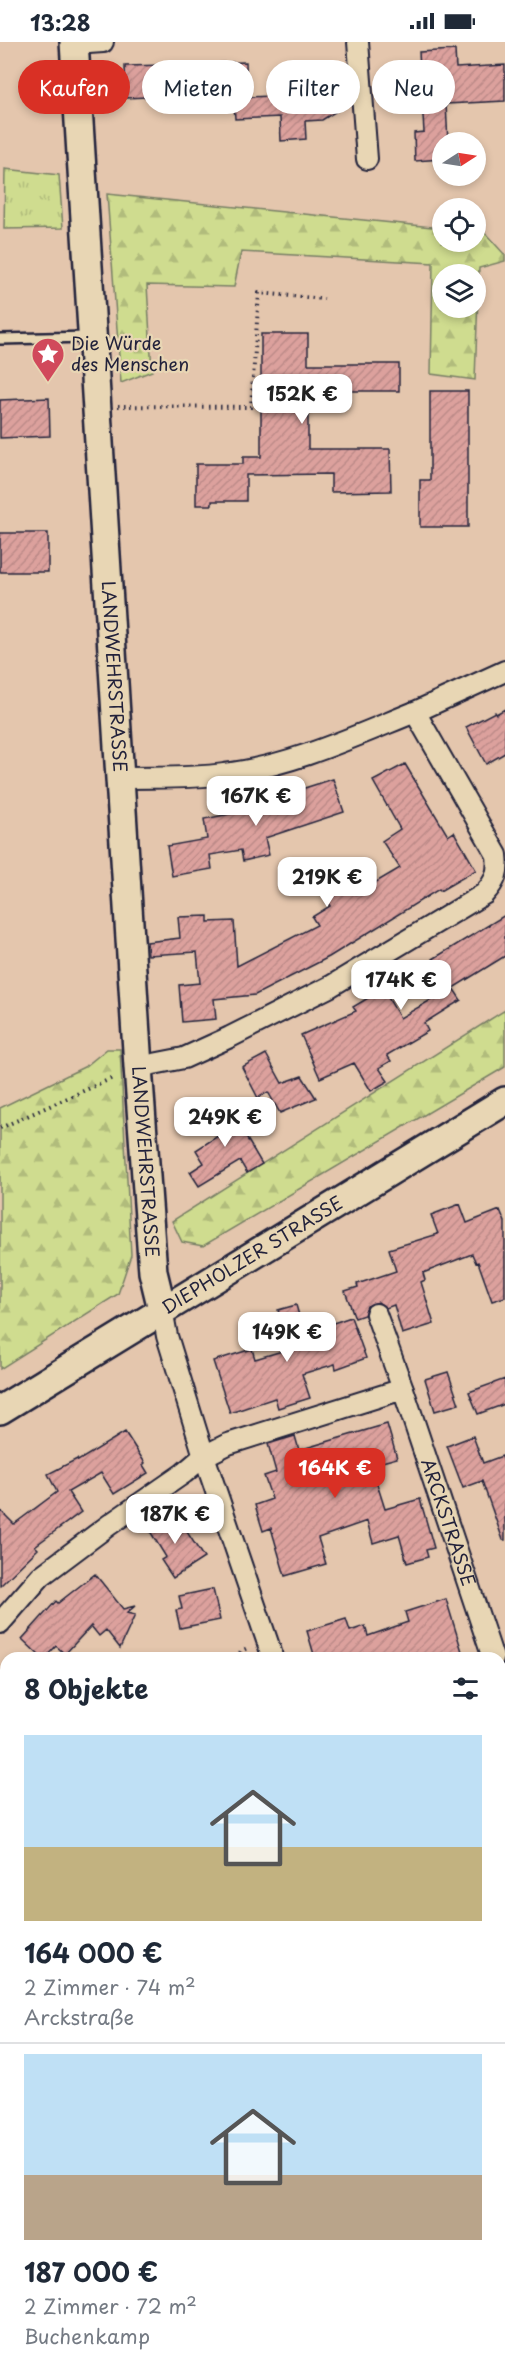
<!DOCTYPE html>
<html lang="de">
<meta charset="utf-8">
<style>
:root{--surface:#fff;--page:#f2f2f3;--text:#1f2937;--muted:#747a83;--line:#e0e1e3;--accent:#d93025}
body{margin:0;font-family:"Playpen Sans",sans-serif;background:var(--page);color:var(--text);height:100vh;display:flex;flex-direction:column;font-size:22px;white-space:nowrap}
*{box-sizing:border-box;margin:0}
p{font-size:20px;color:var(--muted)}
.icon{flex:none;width:33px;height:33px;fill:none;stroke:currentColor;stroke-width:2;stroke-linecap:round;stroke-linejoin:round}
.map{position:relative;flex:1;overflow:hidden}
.sheet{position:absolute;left:0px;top:1610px;width:506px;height:722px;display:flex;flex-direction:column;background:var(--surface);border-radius:18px 18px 0 0;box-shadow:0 3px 9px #0003}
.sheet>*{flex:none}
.hud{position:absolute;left:18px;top:18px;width:470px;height:54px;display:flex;gap:12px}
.needle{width:39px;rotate:78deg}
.fabs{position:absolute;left:432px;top:90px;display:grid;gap:12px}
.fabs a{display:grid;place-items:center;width:54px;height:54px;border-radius:50%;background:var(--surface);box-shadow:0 3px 9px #0003;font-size:30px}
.price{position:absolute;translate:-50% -51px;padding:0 14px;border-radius:12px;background:#fff;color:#222;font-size:20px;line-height:39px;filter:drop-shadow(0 2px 3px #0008)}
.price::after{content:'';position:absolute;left:50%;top:36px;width:18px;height:14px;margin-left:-9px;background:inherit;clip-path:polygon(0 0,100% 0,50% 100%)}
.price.current{background:var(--accent);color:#fff}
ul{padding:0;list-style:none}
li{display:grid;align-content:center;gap:12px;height:318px;padding:0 24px}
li+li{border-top:2px solid var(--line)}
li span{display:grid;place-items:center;height:186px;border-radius:0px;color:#555}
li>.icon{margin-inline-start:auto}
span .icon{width:108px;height:108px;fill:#fffc;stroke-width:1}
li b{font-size:26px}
h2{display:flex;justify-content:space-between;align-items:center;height:72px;padding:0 24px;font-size:26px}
.tag{padding:0 21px;border-radius:27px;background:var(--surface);box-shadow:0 3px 9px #0003;font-size:21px;line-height:54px}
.tag.current{background:var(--accent);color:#fff}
.status{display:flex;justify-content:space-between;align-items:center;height:42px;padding:0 30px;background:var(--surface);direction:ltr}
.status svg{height:16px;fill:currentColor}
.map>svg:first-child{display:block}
.grass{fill:url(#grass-tufts);stroke:#787f65;stroke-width:1.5}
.forest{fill:url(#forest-firs);stroke:#787f65;stroke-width:1.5;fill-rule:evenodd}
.building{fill:url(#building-hatch);stroke:#22223b;stroke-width:1.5}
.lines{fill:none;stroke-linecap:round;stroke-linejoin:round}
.lane-casing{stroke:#22223b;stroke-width:14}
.street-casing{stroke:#22223b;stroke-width:24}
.secondary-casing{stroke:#22223b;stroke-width:32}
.path{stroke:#22223b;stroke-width:4;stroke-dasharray:1.5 4.5;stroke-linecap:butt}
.lane{stroke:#e8d6b4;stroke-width:9}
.street{stroke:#e8d6b4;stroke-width:20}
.secondary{stroke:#e8d6b4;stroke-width:27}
.labels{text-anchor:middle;stroke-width:4.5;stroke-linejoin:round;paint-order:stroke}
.poi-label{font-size:18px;fill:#22223b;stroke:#e8d6b4;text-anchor:start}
.street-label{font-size:18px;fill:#22223b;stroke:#e8d6b4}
</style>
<div class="status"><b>13:28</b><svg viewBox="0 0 49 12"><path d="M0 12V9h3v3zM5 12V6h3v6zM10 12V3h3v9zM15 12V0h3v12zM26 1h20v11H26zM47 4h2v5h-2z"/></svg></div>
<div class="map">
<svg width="505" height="2330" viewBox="0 0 505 2330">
<defs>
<pattern id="grass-tufts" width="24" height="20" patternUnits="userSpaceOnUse" patternTransform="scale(1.5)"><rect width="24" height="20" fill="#cfdc8f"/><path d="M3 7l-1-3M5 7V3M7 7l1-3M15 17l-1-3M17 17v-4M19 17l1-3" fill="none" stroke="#b1bc7c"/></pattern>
<pattern id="forest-firs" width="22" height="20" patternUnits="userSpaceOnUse" patternTransform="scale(1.5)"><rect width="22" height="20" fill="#cfdc8f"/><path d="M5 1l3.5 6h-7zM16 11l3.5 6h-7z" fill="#b1bc7c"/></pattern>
<pattern id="building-hatch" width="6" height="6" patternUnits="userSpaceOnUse" patternTransform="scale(1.5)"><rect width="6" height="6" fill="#dca19d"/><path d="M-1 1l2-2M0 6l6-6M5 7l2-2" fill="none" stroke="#bc8a88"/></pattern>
</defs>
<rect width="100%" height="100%" fill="#e4c6ad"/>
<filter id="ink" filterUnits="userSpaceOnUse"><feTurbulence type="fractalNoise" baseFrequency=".0167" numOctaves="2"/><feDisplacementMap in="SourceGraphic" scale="12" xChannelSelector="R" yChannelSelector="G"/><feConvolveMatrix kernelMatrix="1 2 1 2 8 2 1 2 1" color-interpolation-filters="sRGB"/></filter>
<g filter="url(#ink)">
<path class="grass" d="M5,127l54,6 4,53 -59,1z"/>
<path class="forest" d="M107,152l335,34v14h34v-10l9,1 20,22v6l-26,7 -4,112 -44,-6 2,-111 -192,-11 -7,35 -87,-2 5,86 -31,12zM442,232h34v34h-34z
M505,968v57l-302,179 -21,-4 -10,-21z
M107,1007h13l11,206 -13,39 -118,75v-261l86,-42z
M505,1961v369h-51l-1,-5h47v-361z
M166,2325h236l-1,5h-236z"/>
<path class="building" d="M455,8l1,18 49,-3v36l-59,3 2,38h-6v17l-27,2 -1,-28 10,-1 -5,-80z
M246,20l1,35 26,-1 6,-12 21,8 17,-1 15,-9 14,23 -24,15 -17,1 1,18 -25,2 -1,-24 -45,2 -1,-15 -33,1v-6l-33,1v-4l-42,2 -1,-32 43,-1v12l41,-2v-12z
M261,292h47v30h91v27h-91v58h82l1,42 -60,1v-18l-85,1v26h-34v4h-16v-41h47v-7h18z
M430,349h38v136h-48v-47h10z
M49,356l1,38 -50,2v-38z
M0,491h48v39h-48z
M505,667v44l-19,11 -20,-37 29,-15 1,2z
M405,722l43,72 6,-4 22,38 -36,21 -1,-2 -110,68 -74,38 -41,4 2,20 -34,3 -3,-37 21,-2 -3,-31 -49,3 -1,-13 33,-4 -2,-21 30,-1v6l26,-1 3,45 80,-41 -5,-8 18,-11 -13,-22 24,-15 15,25 44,-26 -18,-27 18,-12 -27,-48z
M333,737l11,33 -79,26 4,17 -26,6 -2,-11 -31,5 2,14 -40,7 -5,-30 40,-7 -3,-20 52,-10 -2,-5z
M505,873v41l-52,32 8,12 -37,23 4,8 -41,24 4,6 -12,7 9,13 -17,10 -17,-28 -34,15 -19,-43 55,-24 -3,-4 30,-18 17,29 31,-18 -17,-27 21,-12 -2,-2z
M266,1012l16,29 20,-7 14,22 -36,15 -12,-21 -10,6 -16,-31z
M227,1063l35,59 -15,9 -7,-12 -41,25 -9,-14 14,-9 -8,-13 22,-14 -12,-18z
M460,1162l7,19 33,-13 5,12v75l-13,4 -14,-39 -2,1 -4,-9 -49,19 2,7 -4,2 13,42 -32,10 -8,-29 -8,3 -8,-6 -11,4 -3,9 -9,3 -10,-27 13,-4 -1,-3 39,-13 -7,-22 49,-15 -7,-19z
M296,1263l8,28 47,-16 15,41 -30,11 -1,-5 -33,10 8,24 -32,10 -3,-10 -45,15 -17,-52 39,-12 3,10 34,-10 -11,-39z
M448,1330l11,32 -24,7 -10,-32z
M505,1337v25l-27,10 -9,-22z
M387,1382l10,34 -26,7 14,44 35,-10 14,49 -8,2 2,7 -21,6 -8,-28 -26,8 -6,-22 -49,17 8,26 -41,12 -14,-48 -8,3 -8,-26 17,-6 -8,-23 12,-4 -8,-28 27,-8 4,14z
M125,1390l20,31 -2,2 5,8 -34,21 -13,-21 -33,19 13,20 -46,34 3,3 -38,37v-76l14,14 43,-32 -9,-18 29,-15 1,2z
M473,1394l10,27 19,-7 3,10v74h-2l-21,-59 -19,7 -16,-42z
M174,1470l30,46 -31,20 -12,-18 5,-3 -18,-29z
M95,1532l28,35 12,-3 -8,7 8,2 -15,33 -14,-18 -7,6 -8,-10 -26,28 -9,-8 -11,12h-3l-20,-19 34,-38 2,2z
M213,1547l7,31 -40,8 -4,-18 6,-1 -3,-13z
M446,1557l18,59h-149l-8,-27 39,-12 4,12 15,-5 3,10 40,-14 -3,-10z"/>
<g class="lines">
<g class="lane-casing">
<path id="lane" d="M0,297l89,-2"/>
</g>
<g class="street-casing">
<g id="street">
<path d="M358,0l9,117"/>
<path d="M74,2l29,-2"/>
<path d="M119,736c35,-1 71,1 105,-4 67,-8 129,-37 191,-62"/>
<path d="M138,1025l46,-9 46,-21 101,-51 153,-92c12,-13 15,-22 13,-39l-82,-143 90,-41"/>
<path d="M162,1267l5,27 37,120 69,202"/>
<path d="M376,1272l27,75"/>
<path id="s1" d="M0,1581l41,-47 68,-51 75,-52 20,-17 24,-12 175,-55 90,269"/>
<path d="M500,1633l5,17"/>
<path d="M500,1763l5,-2"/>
<path d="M0,1903h6"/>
<path d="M0,2185l6,-1"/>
<path d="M154,2330l1,-5"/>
</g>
</g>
<g class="secondary-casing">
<g id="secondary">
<path id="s2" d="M74,0l64,1025 15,205 9,37"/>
<path id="s3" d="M0,1368l505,-309"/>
</g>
</g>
<path class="path" d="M118,364l133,1 8,-114 65,6
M0,1086l115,-51
M237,1616l4,-7 9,-4
M500,2296l5,17
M437,2330l4,-5"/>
<use href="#lane" class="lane"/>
<use href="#street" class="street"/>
<use href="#secondary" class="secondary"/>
</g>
</g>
<defs>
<g id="sight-pin" transform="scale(1.725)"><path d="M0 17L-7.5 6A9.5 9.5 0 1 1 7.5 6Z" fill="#d1495b" stroke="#e8d6b4"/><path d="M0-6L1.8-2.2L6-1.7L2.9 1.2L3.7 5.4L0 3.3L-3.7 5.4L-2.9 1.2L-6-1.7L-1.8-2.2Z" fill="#fff"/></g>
</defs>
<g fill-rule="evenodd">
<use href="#sight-pin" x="48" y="312"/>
</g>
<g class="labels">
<g class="poi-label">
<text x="71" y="308">Die Würde<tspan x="71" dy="21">des Menschen</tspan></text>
</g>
<g class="street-label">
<text dy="6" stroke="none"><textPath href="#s2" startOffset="636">LANDWEHRSTRASSE</textPath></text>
<text dy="6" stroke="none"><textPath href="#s2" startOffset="1122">LANDWEHRSTRASSE</textPath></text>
<text dy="6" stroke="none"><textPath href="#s3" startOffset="296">DIEPHOLZER STRASSE</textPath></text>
<text dy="6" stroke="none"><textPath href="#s1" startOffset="616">ARCKSTRASSE</textPath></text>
</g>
</g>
</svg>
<div class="fabs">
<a><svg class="needle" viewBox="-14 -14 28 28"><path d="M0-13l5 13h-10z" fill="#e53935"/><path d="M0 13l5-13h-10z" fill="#747a83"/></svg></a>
<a><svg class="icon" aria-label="locate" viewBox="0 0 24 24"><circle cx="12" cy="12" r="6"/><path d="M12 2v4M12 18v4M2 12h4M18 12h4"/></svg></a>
<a><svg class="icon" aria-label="layers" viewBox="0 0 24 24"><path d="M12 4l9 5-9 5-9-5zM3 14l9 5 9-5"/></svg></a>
</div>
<b class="price" style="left:302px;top:383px">152K €</b>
<b class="price" style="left:256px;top:785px">167K €</b>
<b class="price" style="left:327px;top:866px">219K €</b>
<b class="price" style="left:401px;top:969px">174K €</b>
<b class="price" style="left:225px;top:1106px">249K €</b>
<b class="price" style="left:287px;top:1321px">149K €</b>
<b class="price current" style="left:335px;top:1457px">164K €</b>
<b class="price" style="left:175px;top:1503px">187K €</b>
<div class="hud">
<a class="tag current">Kaufen</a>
<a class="tag">Mieten</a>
<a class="tag">Filter</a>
<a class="tag">Neu</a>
</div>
<section class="sheet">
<h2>8 Objekte<svg class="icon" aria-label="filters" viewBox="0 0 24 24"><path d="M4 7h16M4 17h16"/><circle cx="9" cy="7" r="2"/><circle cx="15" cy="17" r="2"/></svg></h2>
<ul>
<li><span style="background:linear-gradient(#bfe0f5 60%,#c2b280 0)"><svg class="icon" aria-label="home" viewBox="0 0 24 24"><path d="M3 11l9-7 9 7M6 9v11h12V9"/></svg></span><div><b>164 000 €</b><p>2 Zimmer · 74 m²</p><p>Arckstraße</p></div></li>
<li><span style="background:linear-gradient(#bfe0f5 65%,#b9a48a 0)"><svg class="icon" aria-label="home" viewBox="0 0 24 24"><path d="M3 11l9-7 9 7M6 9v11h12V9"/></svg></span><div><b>187 000 €</b><p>2 Zimmer · 72 m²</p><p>Buchenkamp</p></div></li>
</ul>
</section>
</div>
